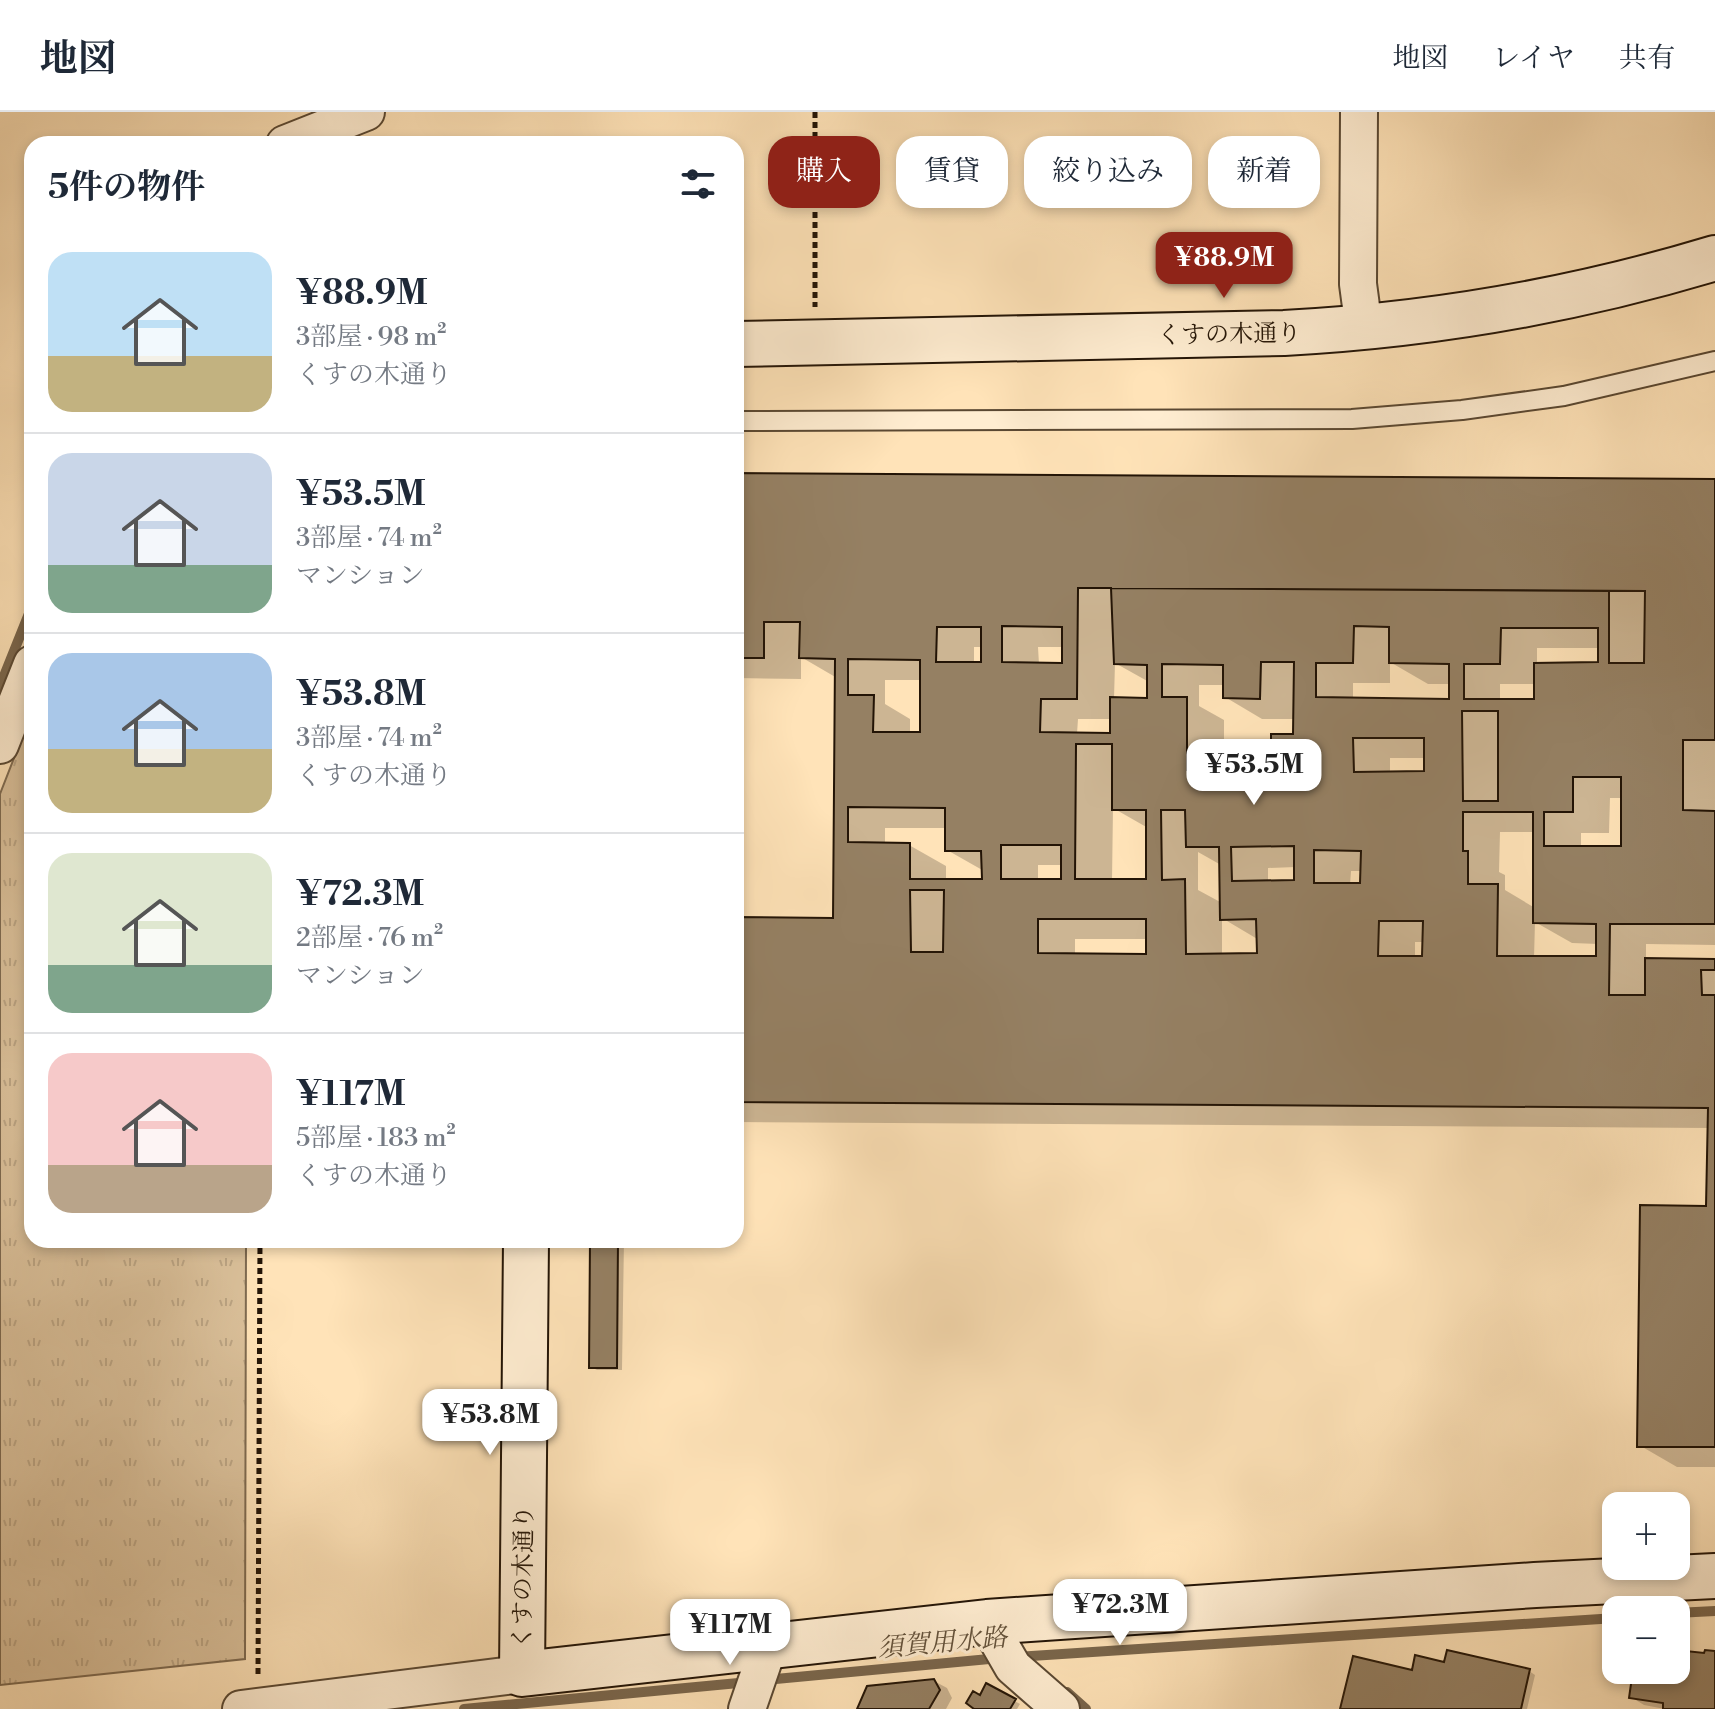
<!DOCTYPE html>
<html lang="ja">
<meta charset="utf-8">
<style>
:root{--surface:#fff;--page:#f2f2f3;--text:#1f2937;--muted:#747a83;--line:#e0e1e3;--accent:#8f2418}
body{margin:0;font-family:"Libre Bodoni","Noto Serif JP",serif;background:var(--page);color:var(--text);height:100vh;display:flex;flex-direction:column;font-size:30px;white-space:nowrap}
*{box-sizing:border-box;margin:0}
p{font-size:26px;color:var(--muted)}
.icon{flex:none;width:44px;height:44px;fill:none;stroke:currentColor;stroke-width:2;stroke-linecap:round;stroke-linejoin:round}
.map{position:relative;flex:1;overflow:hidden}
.drawer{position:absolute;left:24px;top:24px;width:720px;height:1112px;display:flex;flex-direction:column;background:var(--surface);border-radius:24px;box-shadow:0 4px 12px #0003}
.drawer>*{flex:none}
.top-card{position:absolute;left:768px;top:24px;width:760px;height:72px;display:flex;gap:16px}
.controls{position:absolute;left:1602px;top:1380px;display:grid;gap:16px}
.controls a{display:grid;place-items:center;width:88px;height:88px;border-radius:16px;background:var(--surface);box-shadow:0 4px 12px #0003;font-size:40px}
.price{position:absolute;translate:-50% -68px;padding:0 18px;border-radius:16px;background:#fff;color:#222;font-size:26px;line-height:52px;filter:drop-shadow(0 2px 4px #0008)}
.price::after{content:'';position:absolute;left:50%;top:48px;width:24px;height:18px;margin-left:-12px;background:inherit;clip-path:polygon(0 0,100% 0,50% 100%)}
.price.selected{background:var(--accent);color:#fff}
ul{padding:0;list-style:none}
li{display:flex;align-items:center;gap:24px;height:200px;padding:0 24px}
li+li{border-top:2px solid var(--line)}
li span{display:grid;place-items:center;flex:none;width:224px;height:160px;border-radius:24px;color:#555}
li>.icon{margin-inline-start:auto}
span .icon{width:96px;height:96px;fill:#fffc;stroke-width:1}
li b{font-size:34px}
h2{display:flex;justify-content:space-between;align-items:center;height:96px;padding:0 24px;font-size:34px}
.pill{padding:0 28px;border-radius:24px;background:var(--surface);box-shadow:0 4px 12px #0003;font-size:28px;line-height:72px}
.pill.selected{background:var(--accent);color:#fff}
header{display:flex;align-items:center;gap:48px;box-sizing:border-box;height:112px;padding:0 40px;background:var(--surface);border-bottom:2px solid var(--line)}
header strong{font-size:38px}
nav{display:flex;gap:44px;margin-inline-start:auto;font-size:28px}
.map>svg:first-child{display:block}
.grass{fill:url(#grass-tufts);stroke:#7e6a50;stroke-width:2}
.shadow{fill:#0003;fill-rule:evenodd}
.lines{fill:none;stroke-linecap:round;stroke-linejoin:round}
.stream{stroke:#7a664c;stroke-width:10}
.building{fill:#958063;stroke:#231406;stroke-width:2;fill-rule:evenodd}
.lane-casing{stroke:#5a4832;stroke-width:22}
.street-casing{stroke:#5a4832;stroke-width:40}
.secondary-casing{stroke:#231406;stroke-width:48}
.path{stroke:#231406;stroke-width:5;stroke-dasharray:6 4;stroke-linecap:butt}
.lane{stroke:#ffedd1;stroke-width:18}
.street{stroke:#ffedd1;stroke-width:36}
.secondary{stroke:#ffedd1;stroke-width:44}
.labels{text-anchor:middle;stroke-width:6;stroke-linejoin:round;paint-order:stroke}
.street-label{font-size:24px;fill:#231406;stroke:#ffedd1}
.water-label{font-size:26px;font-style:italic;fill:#64523b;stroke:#ffedd1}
</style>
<header>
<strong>地図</strong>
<nav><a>地図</a><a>レイヤ</a><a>共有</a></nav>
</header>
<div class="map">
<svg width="1715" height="1597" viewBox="0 0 1715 1597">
<defs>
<pattern id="grass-tufts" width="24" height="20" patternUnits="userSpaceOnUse" patternTransform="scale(2)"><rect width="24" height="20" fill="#dac09a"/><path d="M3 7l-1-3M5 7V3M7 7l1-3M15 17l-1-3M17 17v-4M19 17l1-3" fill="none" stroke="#bba483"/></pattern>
</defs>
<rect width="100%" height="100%" fill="#ffe3b8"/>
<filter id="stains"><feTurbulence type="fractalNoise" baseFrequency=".0025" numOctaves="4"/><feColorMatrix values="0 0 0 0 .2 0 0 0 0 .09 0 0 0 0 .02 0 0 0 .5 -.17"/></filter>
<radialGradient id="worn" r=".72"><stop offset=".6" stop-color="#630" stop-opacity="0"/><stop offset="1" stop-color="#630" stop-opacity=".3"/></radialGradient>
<path class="grass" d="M32,600v528h214l-1,419 -245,26v-891z"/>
<path class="shadow" d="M736,363l979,6v464l-69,-1v16l69,1v506h-38l-38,-22 69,-237 1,-80 -973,-6v-203l99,1 2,-242 -36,-21v22l-65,-1zM974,535h9v17h-9zM1038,535h26v18l-25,-1zM1537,536h63v16l-63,1zM1390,550l38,22h23v17l-98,-2v-16h37zM1115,551l34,19v18l-35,-1zM885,568h37v54h-12v-15l-25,-15zM1500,572h36v17h-36zM1199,573h26v12l37,22h34l-1,17 -22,16 23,13v8l-72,-1v-52l-25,-14zM1078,607h34v16l-35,-1zM1390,646h36v15h-36zM1610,686h13v50h-42v-15h28zM1113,696l35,20v53h-36zM885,716h62v22l37,21v10h-38v-15l-37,-21 -24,-1zM1500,720h35v76l-30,-18v-15l-6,-3zM1198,740l23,13 1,38 -24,-13zM1038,753h25v16h-25zM1296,755v15h-28v-14zM1351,759h11v14h-12zM1222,806l37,22v15l-37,1zM1535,810l37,21 26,1v14h-64zM1075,827h73v17l-73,-1zM1415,830h9v16h-9z
M592,1128h32l-2,130h-25l-6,-3z
M1676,1540l30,3 9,-2v56h-50l-21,-4 -13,-8 4,-27h41z
M1446,1552l83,7 6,4 -8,34h-185l71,-37z
M934,1569l13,7 5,10 -6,11h-87z
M987,1574l33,18 -3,5h-41z"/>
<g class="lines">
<path class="stream" d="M249,32h1
M0,574l32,-80
M1676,1501l39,-2
M1016,1545l600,-39
M765,1568l235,-22
M1067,1580l19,17
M464,1597l285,-27"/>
</g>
<path class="building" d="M736,361l979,6v261h-32v70l32,1v113h-105l-1,71h36v-37l70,1v11h-14l1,25h13v452h-78l3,-242 66,1 2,-98 -972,-6v-185l97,1 2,-259 -36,-1 1,-36h-36v36h-28zM1078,476h33l3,76 33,1v33l-37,-1v36l-70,-1 1,-33h36zM1111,476l534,3 -1,72h-35v-72zM1002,514l60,1v36l-60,-1zM1354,514l35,1v36l60,1v35l-133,-2v-34h37zM937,515h44v35h-45zM1501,516h97v34l-64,1v36h-70v-35h36zM848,547l72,1v72h-47l1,-37h-26zM1261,550h33l-1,72h-22v19h23v18l-107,-1v-73h-25v-33l61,1v33l37,1zM1462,599h36v90h-35zM1353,626h71v33l-70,1zM1076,632h36v66h34v69h-71zM1573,665h48v69h-77v-34h29zM848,695l97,1v43h36l1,28h-72v-36l-62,-1zM1161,698h24l1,37h33l1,73 36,-1 1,34 -71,1 -1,-75 -23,1zM1463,700h70v111l63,1v32h-99l1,-72h-30v-33h-5zM1001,733h60v34h-60zM1294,734v34l-62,1 -1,-34zM1314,738l47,1 -1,32h-46zM910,778h34l-1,62h-32zM1038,807h108v35l-108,-1zM1379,809h44l-1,35h-44z
M590,1128h28l-1,128h-28z
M1447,1538l83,19 -9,40h-181l13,-53 59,14 3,-15 29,7z
M1676,1538l28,3 1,-3 10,1v58h-52v-6l-34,-5 4,-28h43z
M934,1567l6,11 -11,19h-72l10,-23z
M986,1571l30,16 -6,10h-36l-8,-6 7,-12 7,4z"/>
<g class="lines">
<g class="lane-casing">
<path id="lane" d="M736,309l616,-2 110,-9 102,-14 151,-35"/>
</g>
<g class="street-casing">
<path id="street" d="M1359,0l-1,172 6,45
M285,32l81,-32
M0,633l32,-81
M987,1510l26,45 48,42
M241,1597l281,-35
M747,1597l22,-64"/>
</g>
<g class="secondary-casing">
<path id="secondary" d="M736,232l548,-11c149,-8 289,-32 431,-75
M526,1128l-4,434 465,-52 548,-37 180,-9"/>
</g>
<path class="path" d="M815,0v195
M258,1562l2,-434"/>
<use href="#lane" class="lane"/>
<use href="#street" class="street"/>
<use href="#secondary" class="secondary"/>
</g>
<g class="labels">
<g class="street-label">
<text transform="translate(1229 222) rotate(-1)" y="8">くすの木通り</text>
<text transform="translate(523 1465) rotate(-89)" y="8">くすの木通り</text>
</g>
<g class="water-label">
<text transform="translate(942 1530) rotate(-5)" y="9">須賀用水路</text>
</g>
</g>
<rect width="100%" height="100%" filter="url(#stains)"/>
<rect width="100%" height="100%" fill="url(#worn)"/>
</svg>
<div class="controls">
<a>+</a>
<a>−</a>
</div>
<b class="price selected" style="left:1224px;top:188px">¥88.9M</b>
<b class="price" style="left:1254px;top:695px">¥53.5M</b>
<b class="price" style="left:490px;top:1345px">¥53.8M</b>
<b class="price" style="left:1120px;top:1535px">¥72.3M</b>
<b class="price" style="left:730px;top:1555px">¥117M</b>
<div class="top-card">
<a class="pill selected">購入</a>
<a class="pill">賃貸</a>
<a class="pill">絞り込み</a>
<a class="pill">新着</a>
</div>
<section class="drawer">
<h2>5件の物件<svg class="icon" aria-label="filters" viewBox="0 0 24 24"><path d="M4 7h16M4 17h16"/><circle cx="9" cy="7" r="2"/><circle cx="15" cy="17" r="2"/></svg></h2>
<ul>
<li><span style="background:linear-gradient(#bfe0f5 65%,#c2b280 0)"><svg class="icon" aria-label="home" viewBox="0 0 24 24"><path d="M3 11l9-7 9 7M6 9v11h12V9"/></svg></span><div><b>¥88.9M</b><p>3部屋 · 98 m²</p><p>くすの木通り</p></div></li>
<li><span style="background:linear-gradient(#c9d6e8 70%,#7fa58c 0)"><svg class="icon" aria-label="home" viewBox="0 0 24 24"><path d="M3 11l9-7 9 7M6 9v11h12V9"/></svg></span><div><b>¥53.5M</b><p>3部屋 · 74 m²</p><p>マンション</p></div></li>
<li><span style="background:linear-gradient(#a9c7e8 60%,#c2b280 0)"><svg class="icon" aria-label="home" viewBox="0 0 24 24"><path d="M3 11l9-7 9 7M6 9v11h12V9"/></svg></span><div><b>¥53.8M</b><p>3部屋 · 74 m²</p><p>くすの木通り</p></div></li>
<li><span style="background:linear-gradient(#dfe7d0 70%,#7fa58c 0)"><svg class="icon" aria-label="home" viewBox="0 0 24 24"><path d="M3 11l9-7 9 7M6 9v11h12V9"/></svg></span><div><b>¥72.3M</b><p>2部屋 · 76 m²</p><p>マンション</p></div></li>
<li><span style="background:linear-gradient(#f6c9c9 70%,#b9a48a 0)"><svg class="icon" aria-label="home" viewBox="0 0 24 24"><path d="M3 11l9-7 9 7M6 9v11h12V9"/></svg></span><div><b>¥117M</b><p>5部屋 · 183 m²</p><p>くすの木通り</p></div></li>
</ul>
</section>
</div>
